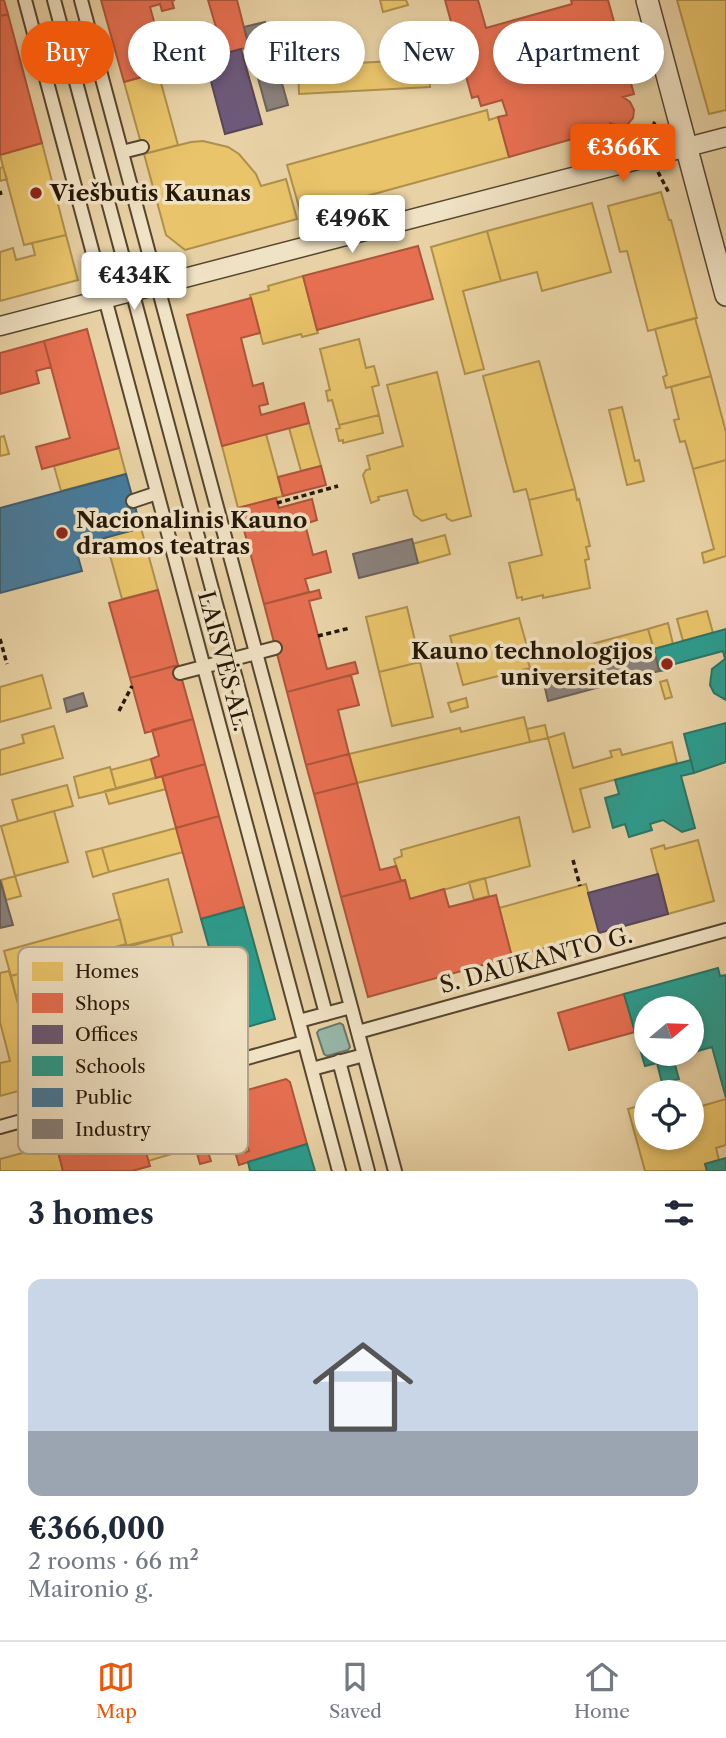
<!DOCTYPE html>
<meta charset="utf-8">
<style>
:root{--surface:#fff;--page:#f2f2f3;--text:#1f2937;--muted:#747a83;--line:#e0e1e3;--accent:#ea580c}
body{margin:0;font-family:"Libre Caslon Text",serif;background:var(--page);color:var(--text);height:100vh;display:flex;flex-direction:column;font-size:26px;white-space:nowrap}
*{box-sizing:border-box;margin:0}
p{font-size:23px;color:var(--muted)}
.icon{flex:none;width:38px;height:38px;fill:none;stroke:currentColor;stroke-width:2;stroke-linecap:round;stroke-linejoin:round}
.map{position:relative;height:1171px;overflow:hidden}
.details{display:flex;flex-direction:column;background:var(--surface);flex:1}
.details>*{flex:none}
.hud{position:absolute;left:21px;top:21px;width:684px;height:63px;display:flex;gap:14px}
.needle{width:46px;rotate:71deg}
.tools{position:absolute;left:634px;top:996px;display:grid;gap:14px}
.tools a{display:grid;place-items:center;width:70px;height:70px;border-radius:50%;background:var(--surface);box-shadow:0 4px 10px #0003;font-size:35px}
.price{position:absolute;translate:-50% -60px;padding:0 16px;border-radius:7px;background:#fff;color:#222;font-size:23px;line-height:46px;filter:drop-shadow(0 2px 4px #0008)}
.price::after{content:'';position:absolute;left:50%;top:42px;width:21px;height:16px;margin-left:-10px;background:inherit;clip-path:polygon(0 0,100% 0,50% 100%)}
.price.on{background:var(--accent);color:#fff}
ul{padding:0;list-style:none}
li{display:grid;align-content:center;gap:14px;height:371px;padding:0 28px}
li+li{border-top:2px solid var(--line)}
li span{display:grid;place-items:center;height:217px;border-radius:14px;color:#555}
li>.icon{margin-inline-start:auto}
span .icon{width:126px;height:126px;fill:#fffc;stroke-width:1}
li b{font-size:30px}
h2{display:flex;justify-content:space-between;align-items:center;height:84px;padding:0 28px;font-size:30px}
.tag{padding:0 24px;border-radius:32px;background:var(--surface);box-shadow:0 4px 10px #0003;font-size:24px;line-height:63px}
.tag.on{background:var(--accent);color:#fff}
.menu{display:flex;justify-content:space-around;align-items:center;height:98px;border-top:2px solid var(--line);background:var(--surface);font-size:19px;color:var(--muted)}
.menu a{display:grid;justify-items:center;gap:4px}
.menu .on{color:var(--accent)}
.map>svg:first-child{display:block}
.water{fill:#97b7aa;stroke:#6a7769;stroke-width:2}
.homes{fill:#e9c46a;stroke:#ae904c;stroke-width:2}
.shops{fill:#e76f51;stroke:#ad553b;stroke-width:2}
.offices{fill:#6d597a;stroke:#584658;stroke-width:2}
.schools{fill:#2a9d8f;stroke:#297566;stroke-width:2}
.public{fill:#457b9d;stroke:#3c5d70;stroke-width:2}
.industry{fill:#8a817c;stroke:#6c6259;stroke-width:2}
.lines{fill:none;stroke-linecap:round;stroke-linejoin:round}
.pedestrian-casing{stroke:#56462e;stroke-width:16}
.minor-casing{stroke:#56462e;stroke-width:21}
.tertiary-casing{stroke:#56462e;stroke-width:24}
.path{stroke:#261807;stroke-width:3.5;stroke-dasharray:5 3.5;stroke-linecap:butt}
.pedestrian{stroke:#f0e2c4;stroke-width:12}
.minor{stroke:#f0e2c4;stroke-width:18}
.tertiary{stroke:#f0e2c4;stroke-width:21}
.poi-dot{fill:#8f2418;stroke:#f0e2c4;stroke-width:2.5}
.labels{text-anchor:middle;stroke-width:7;stroke-linejoin:round;paint-order:stroke}
.poi-label{font-size:23px;font-weight:bold;fill:#261807;stroke:#f0e2c4;text-anchor:start}
.street-label{font-size:23px;fill:#261807;stroke:#f0e2c4}
.key{fill:#f0e2c4;stroke:#b3a58b;stroke-width:2}
.key-label{font-size:19px;fill:#261807}
</style>
<div class="map">
<svg width="726" height="1171" viewBox="0 0 726 1171">
<rect width="100%" height="100%" fill="#e8d2a5"/>
<filter id="stains"><feTurbulence type="fractalNoise" baseFrequency=".00286" numOctaves="4"/><feColorMatrix values="0 0 0 0 .2 0 0 0 0 .09 0 0 0 0 .02 0 0 0 .5 -.17"/></filter>
<radialGradient id="worn" r=".72"><stop offset=".6" stop-color="#630" stop-opacity="0"/><stop offset="1" stop-color="#630" stop-opacity=".3"/></radialGradient>
<path class="water" d="M340,1023l3,2 7,22 -2,3 -21,6 -3,-2 -7,-21 2,-3z"/>
<path class="homes" d="M380,0h26l2,5 -25,7z
M677,0h49v110l-17,4z
M410,31l2,35 17,-1 1,22 -131,7 -1,-28 97,-5 -2,-29z
M158,72l20,73 -34,9 -20,-72z
M487,110l2,10 9,-3 11,40 -208,57 -14,-49z
M203,141l25,6 11,7 17,20 5,12 25,-7 11,40 -112,31 -19,-15 -22,-81 47,-12z
M42,143l24,92 -42,10 -24,-90z
M3,167l4,12 -7,2v-13z
M661,192l8,28h2l26,98 -49,13 -21,-80 -7,1 -12,-46z
M592,203l19,69 -69,19 -5,-19 -36,9 -14,-50z
M487,231l14,50 -38,10 21,78 -19,5 -34,-127z
M66,235l12,45 -78,21v-49l13,-4 3,12 19,-5 -3,-12z
M303,276l15,57 -16,4 -1,-3 -38,10 -13,-49 19,-5 -1,-4z
M695,318l16,58 -45,12 -3,-11 4,-2 -12,-46z
M359,339l7,29 8,-2 5,19 -7,2 7,28 -40,10 -7,-25 -4,1 -2,-10 4,-1 -10,-41z
M539,361l36,128 -46,11 -3,-11 -12,3 -31,-116z
M437,372l34,144 -19,5 -5,-3 -1,-4 -24,7 -8,-6 -7,-25 -29,7 1,3 -8,3 -8,-28 3,-5 4,-1 -3,-13 36,-10 -16,-61z
M711,376l15,56v28l-33,9 -8,-28 -5,1 -6,-22 5,-1 -8,-32z
M622,407l13,54 4,-1 5,21 -17,4 -18,-75z
M379,415l4,18 -40,10v-3l-4,1 -3,-12 4,-1 -1,-3z
M309,423l12,43 -20,5 -12,-43z
M266,434l17,62 -45,12 -16,-62z
M4,436l5,18 -9,2v-19z
M119,448l7,26 -65,17 -7,-25z
M726,460v96l-22,7 -2,-10 12,-4 -21,-80z
M575,489l2,11 2,-1 11,47 -4,1 3,12 -4,1 5,28 -47,10v-3l-21,5v-3l-5,1 -8,-35 33,-8 -13,-55z
M141,528l17,62 -36,9 -17,-62z
M445,535l5,19 -32,9 -6,-19z
M407,607l13,55 -41,10 -13,-55z
M707,611l6,22 -30,8 -6,-22z
M519,618l12,42 -3,1 2,7 -67,17 -13,-49z
M668,623l5,21 -19,5 -6,-20z
M648,629l7,25 -120,32 -7,-25z
M420,662l13,55 -41,9 -13,-54z
M42,675l9,33 -51,14v-35z
M667,680l5,17 -7,2 -5,-17z
M466,698l2,9 -17,5 -3,-9z
M524,717l6,25 -173,41 -8,-29 111,-26 1,4z
M545,725l3,13 -18,4 -3,-13z
M54,726l9,32 -63,17v-25l24,-7 -2,-8z
M564,733l9,35 39,-11 -2,-6 10,-2 2,6 50,-13 5,21 -97,26 10,38 -17,5 -25,-94z
M151,759l5,19 -40,11 -5,-19z
M110,767l6,22 -37,9 -5,-21z
M162,776l4,13 -57,15 -4,-13z
M67,785l6,21 -55,15 -6,-21z
M54,811l14,51 -53,14 -14,-50z
M519,817l11,49 -120,33 -5,-19 -4,1 -7,-22 8,-3 -1,-6z
M176,828l7,24 -74,20 -7,-24z
M698,840l16,61 -46,13 -17,-65 13,-4 1,4z
M102,848l7,24 -16,5 -7,-25z
M15,876l6,20 -15,4 -5,-20z
M485,878l4,18 -15,4 -5,-18z
M168,879l14,53 -55,15 -14,-53z
M586,884l13,49 -87,24 -13,-49z
M120,919l6,25 -115,32 -7,-25z
M171,935l5,23 -94,26 -7,-26z
M75,958l5,20 -64,18 -5,-20z
M9,971l31,114 -40,11v-33l10,-2 -10,-39v-49z
M726,1099v46l-10,3 3,12 -14,4 2,7h-62l-17,-62 18,-5v34h45v-29z
M184,1108l11,39 -47,14 -11,-40z
M56,1144l7,27h-63v-12z"/>
<path class="shops" d="M0,0h4l4,14 -8,2z
M101,0h74l-3,1 2,7 -12,3 -2,-7 -10,3 8,29 20,-5 3,13 37,-10 -10,-34h29l12,47 -125,35z
M445,0h33l8,28 86,-24 -1,-4h37l26,94 -11,3 7,5 4,8 -1,8 -6,7 -9,1 -8,-3 1,5 -102,29 -11,-40 9,-2 -5,-15 -21,6 -3,-10 -6,2z
M8,14l34,129 -42,12v-139z
M418,246l15,53 -116,31 -14,-54z
M251,298l9,35 -19,5 12,48 10,-3 5,21 -9,2 2,9 43,-12 5,20 -87,23 -35,-131z
M87,329l32,119 -77,21 -6,-22 34,-9 -26,-97z
M44,341l7,26 -15,4 3,12 -39,11v-41z
M321,466l5,19 -43,11 -5,-19z
M276,498l3,10 33,-9 5,21 -12,4 8,31 13,-4 5,21 -26,7 4,13 -45,12 -26,-96z
M158,590l20,75 -48,13 -21,-75z
M319,590l2,8 -12,3 18,68 28,-7 3,11 -71,19 -23,-88z
M178,665l15,54 -48,14 -15,-55z
M351,675l8,30 -21,5 11,44 -43,11 -19,-73z
M193,719l12,45 -49,14 -5,-19 8,-3 -7,-26z
M349,754l8,29 -43,11 -8,-29z
M205,764l14,52 -43,12 -14,-52z
M357,783l23,87 16,-4 5,15 -60,16 -27,-103z
M219,816l25,91 -43,12 -25,-91z
M405,880l5,19 34,-10 5,18 47,-12 16,62 -144,40 -27,-100z
M624,994l11,38 -66,18 -11,-37z
M286,1079l4,3 17,62 -68,21 -3,-10 13,-4 -3,-11 -38,12 3,9 -11,3 -16,-56z
M137,1121l13,45 -18,5h-69l-7,-27z"/>
<path class="offices" d="M241,49l21,75 -37,10 -20,-75z
M658,874l10,40 -69,19 -11,-40z"/>
<path class="schools" d="M726,629v71l-12,-7 -4,-8 2,-16 13,-10 -2,-8 -52,14 1,4 -13,2 -5,-22z
M726,723v39l-32,11 -10,-39z
M691,760l3,13 -13,3 14,52 -13,4 -19,-12 -13,4 2,6 -23,7 -4,-13 -12,4 -8,-30 14,-4 -4,-14z
M244,907l31,112 -42,12 -13,-45 -13,3 -8,-27 13,-4 -11,-39z
M718,968l2,8 6,-1v123l-14,-51 -21,6v-45h-45v46h43l-16,4 6,21 -17,4 -5,-20 -12,3 -21,-72z
M307,1144l8,27h-65l-2,-9z
M726,1158v13h-19l-2,-7z"/>
<path class="public" d="M126,474l15,54 -66,18 7,25 -82,22v-85z"/>
<path class="industry" d="M265,22l23,83 -21,6 -23,-84z
M412,539l6,24 -59,15 -6,-24z
M655,654l4,17 -111,30 -4,-17z
M83,693l4,13 -20,6 -3,-13z
M0,880l13,45 -13,3z"/>
<g class="lines">
<g class="pedestrian-casing">
<path id="pedestrian" d="M25,0l314,1171
M54,0l272,1014
M81,0l314,1171
M122,152l20,-5
M133,501l24,-8
M180,673l95,-25
M299,1021l52,-14
M358,1032l368,-102
M339,1061l29,110
M312,1069l52,-14
M0,1127l304,-85"/>
</g>
<g class="minor-casing">
<path id="minor" d="M0,326l726,-189"/>
</g>
<g class="tertiary-casing">
<path id="tertiary" d="M647,0l79,295"/>
</g>
<path class="path" d="M649,139l-2,-5 8,-12
M658,172l11,21
M0,191l1,4
M277,503l61,-17
M318,636l32,-8
M0,639l7,25
M119,711l13,-25
M573,860l7,26"/>
<use href="#pedestrian" class="pedestrian"/>
<use href="#minor" class="minor"/>
<use href="#tertiary" class="tertiary"/>
</g>
<g class="poi-dot">
<circle cx="36" cy="193" r="7"/>
<circle cx="62" cy="533" r="7"/>
<circle cx="667" cy="664" r="7"/>
</g>
<g class="labels">
<g class="poi-label">
<text x="50" y="201">Viešbutis Kaunas</text>
<text x="76" y="528">Nacionalinis Kauno<tspan x="76" dy="26">dramos teatras</tspan></text>
<text x="653" y="659" text-anchor="end">Kauno technologijos<tspan x="653" dy="26">universitetas</tspan></text>
</g>
<g class="street-label">
<text transform="translate(224 661) rotate(75)" y="8">LAISVĖS AL.</text>
<text transform="translate(536 960) rotate(-15)" y="8">S. DAUKANTO G.</text>
</g>
</g>
<rect x="18" y="947" width="230" height="207" rx="10" class="key"/>
<rect x="32" y="962" width="31" height="19" fill="#e9c46a"/>
<rect x="32" y="993" width="31" height="20" fill="#e76f51"/>
<rect x="32" y="1025" width="31" height="19" fill="#6d597a"/>
<rect x="32" y="1056" width="31" height="20" fill="#2a9d8f"/>
<rect x="32" y="1088" width="31" height="19" fill="#457b9d"/>
<rect x="32" y="1119" width="31" height="20" fill="#8a817c"/>
<g class="key-label">
<text x="75" y="978">Homes</text>
<text x="75" y="1010">Shops</text>
<text x="75" y="1041">Offices</text>
<text x="75" y="1073">Schools</text>
<text x="75" y="1104">Public</text>
<text x="75" y="1136">Industry</text>
</g>
<rect width="100%" height="100%" filter="url(#stains)"/>
<rect width="100%" height="100%" fill="url(#worn)"/>
</svg>
<div class="tools">
<a><svg class="needle" viewBox="-14 -14 28 28"><path d="M0-13l5 13h-10z" fill="#e53935"/><path d="M0 13l5-13h-10z" fill="#747a83"/></svg></a>
<a><svg class="icon" aria-label="locate" viewBox="0 0 24 24"><circle cx="12" cy="12" r="6"/><path d="M12 2v4M12 18v4M2 12h4M18 12h4"/></svg></a>
</div>
<b class="price on" style="left:623px;top:184px">€366K</b>
<b class="price" style="left:352px;top:255px">€496K</b>
<b class="price" style="left:134px;top:312px">€434K</b>
<div class="hud">
<a class="tag on">Buy</a>
<a class="tag">Rent</a>
<a class="tag">Filters</a>
<a class="tag">New</a>
<a class="tag">Apartment</a>
</div>
</div>
<section class="details">
<h2>3 homes<svg class="icon" aria-label="filters" viewBox="0 0 24 24"><path d="M4 7h16M4 17h16"/><circle cx="9" cy="7" r="2"/><circle cx="15" cy="17" r="2"/></svg></h2>
<ul>
<li><span style="background:linear-gradient(#c9d6e8 70%,#9aa5b1 0)"><svg class="icon" aria-label="home" viewBox="0 0 24 24"><path d="M3 11l9-7 9 7M6 9v11h12V9"/></svg></span><div><b>€366,000</b><p>2 rooms · 66 m²</p><p>Maironio g.</p></div></li>
</ul>
</section>
<nav class="menu">
<a class="on"><svg class="icon" aria-label="map" viewBox="0 0 24 24"><path d="M3 6l6-2 6 2 6-2v14l-6 2-6-2-6 2zM9 4v14M15 6v14"/></svg>Map</a>
<a><svg class="icon" aria-label="saved" viewBox="0 0 24 24"><path d="M7 4h10v16l-5-4-5 4z"/></svg>Saved</a>
<a><svg class="icon" aria-label="home" viewBox="0 0 24 24"><path d="M3 11l9-7 9 7M6 9v11h12V9"/></svg>Home</a>
</nav>
